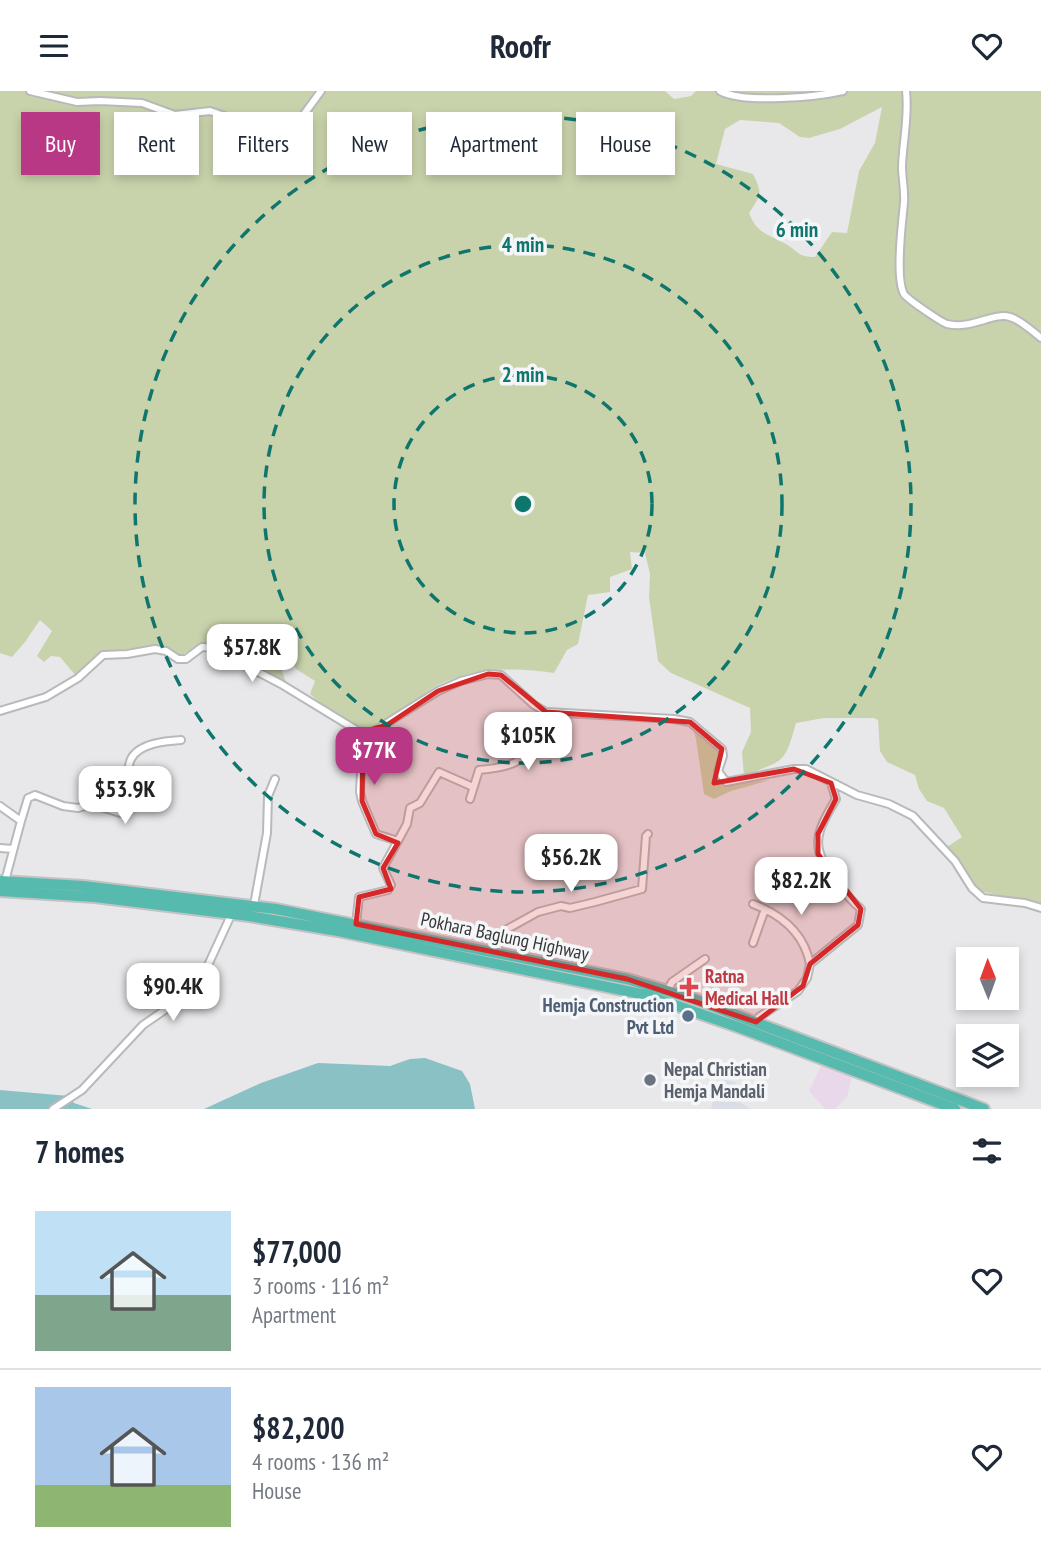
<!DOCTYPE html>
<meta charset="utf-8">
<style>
:root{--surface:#fff;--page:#f6f6f7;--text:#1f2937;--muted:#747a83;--line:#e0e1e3;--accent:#b83885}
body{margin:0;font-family:"PT Sans Narrow",sans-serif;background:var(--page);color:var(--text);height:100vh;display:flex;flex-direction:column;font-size:26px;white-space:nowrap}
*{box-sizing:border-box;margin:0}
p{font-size:23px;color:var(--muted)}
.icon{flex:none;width:38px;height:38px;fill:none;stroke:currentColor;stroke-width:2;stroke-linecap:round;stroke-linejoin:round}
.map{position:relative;height:1018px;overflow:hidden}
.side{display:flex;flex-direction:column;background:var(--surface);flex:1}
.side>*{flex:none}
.hud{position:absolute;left:21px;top:21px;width:999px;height:63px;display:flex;gap:14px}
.needle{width:46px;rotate:359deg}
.tools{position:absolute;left:956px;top:856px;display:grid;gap:14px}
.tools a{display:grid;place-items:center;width:63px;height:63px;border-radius:0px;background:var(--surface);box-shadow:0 4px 10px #0003;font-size:35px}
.price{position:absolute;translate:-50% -60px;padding:0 16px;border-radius:14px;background:#fff;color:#222;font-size:23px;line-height:46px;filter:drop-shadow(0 2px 4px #0008)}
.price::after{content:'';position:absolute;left:50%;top:42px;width:21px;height:16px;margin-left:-10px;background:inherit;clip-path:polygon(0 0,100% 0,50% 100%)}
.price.on{background:var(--accent);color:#fff}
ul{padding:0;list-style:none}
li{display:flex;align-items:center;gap:21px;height:175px;padding:0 35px}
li+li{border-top:2px solid var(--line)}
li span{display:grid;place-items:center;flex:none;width:196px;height:140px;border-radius:0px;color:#555}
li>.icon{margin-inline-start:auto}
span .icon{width:84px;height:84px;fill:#fffc;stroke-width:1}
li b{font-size:30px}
h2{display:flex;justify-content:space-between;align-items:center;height:84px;padding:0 35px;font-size:30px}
.pill{padding:0 24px;border-radius:0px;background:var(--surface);box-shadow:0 4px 10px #0003;font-size:24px;line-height:63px}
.pill.on{background:var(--accent);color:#fff}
header{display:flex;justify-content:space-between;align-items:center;height:91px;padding:0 35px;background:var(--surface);font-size:32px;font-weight:700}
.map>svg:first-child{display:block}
.built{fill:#dbdde6}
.industrial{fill:#e9d8ea}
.green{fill:#c9d3ab;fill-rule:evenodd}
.water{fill:#89c1c4}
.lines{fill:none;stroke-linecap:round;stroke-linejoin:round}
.minor-casing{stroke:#b8b9bb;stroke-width:10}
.trunk-casing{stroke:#c3c3c3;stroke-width:14}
.minor{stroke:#fff;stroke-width:6}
.trunk{stroke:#56baaf;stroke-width:10}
.marked{fill:#d62828;fill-opacity:0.2;stroke:#d62828;stroke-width:5;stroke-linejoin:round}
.ring{fill:none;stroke:#0f766e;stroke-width:3.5;stroke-dasharray:12 9}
.health-dot{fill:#e0444e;stroke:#f5f6f8;stroke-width:2.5}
.service-dot{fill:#5c6f8a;stroke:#f5f6f8;stroke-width:2.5}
.worship-dot{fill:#6b7280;stroke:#f5f6f8;stroke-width:2.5}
.labels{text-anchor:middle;stroke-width:7;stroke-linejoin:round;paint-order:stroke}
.street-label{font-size:19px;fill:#363637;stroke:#f5f6f8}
.health-label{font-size:19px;font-weight:bold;fill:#be3a42;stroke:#f5f6f8;text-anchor:start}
.service-label{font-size:19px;font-weight:bold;fill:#4e5e75;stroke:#f5f6f8;text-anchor:end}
.worship-label{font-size:19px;font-weight:bold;fill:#5b616d;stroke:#f5f6f8;text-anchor:start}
.centre{fill:#0f766e;stroke:#f5f6f8;stroke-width:3.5}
.ring-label{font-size:21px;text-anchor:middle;font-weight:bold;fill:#0f766e;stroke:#f5f6f8;stroke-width:7;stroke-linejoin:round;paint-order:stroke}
</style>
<header><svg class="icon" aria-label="menu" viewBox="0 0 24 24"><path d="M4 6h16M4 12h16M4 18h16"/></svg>Roofr<svg class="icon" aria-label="heart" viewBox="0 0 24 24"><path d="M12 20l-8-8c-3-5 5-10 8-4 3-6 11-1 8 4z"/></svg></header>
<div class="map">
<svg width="1041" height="1018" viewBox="0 0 1041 1018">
<rect width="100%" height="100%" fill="#e8e8eb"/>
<path class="built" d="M718,987l16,4 9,5 -6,13 13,9h-39z"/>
<path class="industrial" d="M822,973l30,12 -5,21 -12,12h-10l-16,-18z"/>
<path class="green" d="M0,0h318l-1,8 9,-8h339l9,8 17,-3 5,-5h345v814l-61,-14 -33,-44 15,-10 -18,-29 -17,-7 -8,-12 -4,-14 -28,-13 -7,-11 -2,-31 -4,-2h-50l-28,5c-12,43 -12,36 -52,53l-2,-24 9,-20 -1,-24 -79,-35 -13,-12 -9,-64 1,-23 -5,-21 -15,-1 2,17 -22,8v15l-22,3 -10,49 -11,6 -13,23c-39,-6 -79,-6 -116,12 -22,11 -48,44 -74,43 -17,0 -42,-23 -54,-34l5,-13 -19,-12 -8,-14 -10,5 8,22 -47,-23 -28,-16 -11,1 -20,12 -17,-9 -16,-1 -47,7 -24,23 -16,-19 -9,-1 -7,6 -7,-6 15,-25 -12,-11 -15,22 -13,15 -12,-4zM882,16l-7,36 -16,28 -12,62 -15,-1 -17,25c-17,0 -16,-5 -29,-13 -19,-11 -28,-9 -37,-31 12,-18 14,-19 4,-39l-37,-10 9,-35 15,-9 39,3 21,14 9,1 31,-9z
M693,637c14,12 32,20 24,40l13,16 40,-4 -39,11 -17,8 -10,-5 -8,-55z"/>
<path class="water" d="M425,967l37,13 8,13 5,25h-271l57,-26 57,-20 72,3 20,-7z
M0,999l69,6 5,7 18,6h-92z"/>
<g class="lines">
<g class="minor-casing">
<path id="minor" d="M30,0l47,11 23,-1 42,2 33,12 35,-4 46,16 36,-5 10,-5 19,-26
M720,0c24,13 96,6 123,0
M906,0c3,25 -3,50 -4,75 0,12 3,25 2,37 -2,20 -9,75 0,91 3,5 37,28 43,30 24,6 46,-12 63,-7 11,3 22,14 31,21
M0,620l46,-14 32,-19 25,-23 24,-1 28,-5 11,2 12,8h8l16,-12 14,1 13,9 52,27 77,47 13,2 67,-42 23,-10 27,-7 13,1 33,30 12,7 128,7 16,3 32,27 1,7 -5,15 8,11 68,-13h12l51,26 32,9 24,12 42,45 17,27 11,10 42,5 16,5
M363,641l-3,60 2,9 14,33 22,7
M470,708l9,-29c57,-5 42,-17 67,-58
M0,715l21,15 -16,60
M21,730l7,-23 7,-3 28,11 15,2 14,-4 28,9c4,-12 7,-47 11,-54 8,-16 35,-18 50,-19
M0,757l13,1
M753,813c29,11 51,29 57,60
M254,814l13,-72 1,-37 7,-17
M356,833l3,-27 29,-7 3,-5 -8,-17 24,-44 3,-16 10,-5 19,-31 34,15
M753,852l12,-34
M498,861v-12l4,-8 36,-20 23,-6 9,2 25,-6 47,-13 4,-53 2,-2
M667,900l5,-9 33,-23
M756,931l3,-5 39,-26 9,-13 3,-14 48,-39 3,-16c-11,-9 -18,-18 -26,-29 -26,-34 -19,-47 1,-81l-5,-16
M53,1018l29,-19 61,-65 45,-31 15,-18 29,-63"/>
</g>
<g class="trunk-casing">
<path id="trunk" d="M0,790l83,5 193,23 351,70 67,20 290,110
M0,800l95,6 154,19 89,15 308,64 92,32 217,82"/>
</g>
<use href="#minor" class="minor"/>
<use href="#trunk" class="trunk"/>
</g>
<path class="marked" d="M488,583l13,1 45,37 144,10 32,27 -8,34 80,-14 37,14 5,16 -18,35v20l43,55 -3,16 -48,39 -7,22 -47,36 -129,-43 -271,-55 3,-27 32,-8 -8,-21 15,-25 -22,-9 -14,-33 1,-69 24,-7 51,-34z"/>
<g class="ring">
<circle cx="523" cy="413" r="129"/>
<circle cx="523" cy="413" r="259"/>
<circle cx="523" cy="413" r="388"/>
</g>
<path class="health-dot" d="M685.5 885.5h7v7h7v7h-7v7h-7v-7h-7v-7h7z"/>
<circle class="service-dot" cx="688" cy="925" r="7"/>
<circle class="worship-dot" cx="650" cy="989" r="7"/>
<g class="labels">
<g class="street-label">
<text transform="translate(505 845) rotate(12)" y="7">Pokhara Baglung Highway</text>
</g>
<g class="health-label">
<text x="705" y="892">Ratna<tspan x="705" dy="22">Medical Hall</tspan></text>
</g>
<g class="service-label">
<text x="674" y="921">Hemja Construction<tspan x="674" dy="22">Pvt Ltd</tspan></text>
</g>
<g class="worship-label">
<text x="664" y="985">Nepal Christian<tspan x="664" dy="22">Hemja Mandali</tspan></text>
</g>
</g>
<circle cx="523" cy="413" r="10" class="centre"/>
<g class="ring-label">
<text x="797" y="146">6 min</text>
<text x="523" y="161">4 min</text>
<text x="523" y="291">2 min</text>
</g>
</svg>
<div class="tools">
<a><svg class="needle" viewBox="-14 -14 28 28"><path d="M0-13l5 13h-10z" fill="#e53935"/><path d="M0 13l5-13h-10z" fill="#747a83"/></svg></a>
<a><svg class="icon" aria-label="layers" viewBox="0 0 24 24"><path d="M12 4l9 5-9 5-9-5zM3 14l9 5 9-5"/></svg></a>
</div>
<b class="price" style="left:252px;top:593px">$57.8K</b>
<b class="price" style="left:528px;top:681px">$105K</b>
<b class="price on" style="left:374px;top:696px">$77K</b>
<b class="price" style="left:125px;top:735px">$53.9K</b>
<b class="price" style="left:571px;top:803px">$56.2K</b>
<b class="price" style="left:801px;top:826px">$82.2K</b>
<b class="price" style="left:173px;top:932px">$90.4K</b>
<div class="hud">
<a class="pill on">Buy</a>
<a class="pill">Rent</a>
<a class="pill">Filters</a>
<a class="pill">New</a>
<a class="pill">Apartment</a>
<a class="pill">House</a>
</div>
</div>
<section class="side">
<h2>7 homes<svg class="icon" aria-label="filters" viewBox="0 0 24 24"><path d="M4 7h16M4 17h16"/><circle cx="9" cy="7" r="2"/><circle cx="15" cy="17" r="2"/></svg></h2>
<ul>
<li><span style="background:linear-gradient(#bfe0f5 60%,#7fa58c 0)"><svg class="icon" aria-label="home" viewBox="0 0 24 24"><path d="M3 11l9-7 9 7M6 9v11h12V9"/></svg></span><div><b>$77,000</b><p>3 rooms · 116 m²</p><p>Apartment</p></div><svg class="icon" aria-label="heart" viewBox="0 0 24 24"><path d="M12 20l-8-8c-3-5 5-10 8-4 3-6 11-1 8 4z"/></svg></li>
<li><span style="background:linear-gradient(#a9c7e8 70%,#8fb573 0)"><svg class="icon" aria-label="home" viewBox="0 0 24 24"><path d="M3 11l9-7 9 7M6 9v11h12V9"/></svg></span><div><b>$82,200</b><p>4 rooms · 136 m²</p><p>House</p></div><svg class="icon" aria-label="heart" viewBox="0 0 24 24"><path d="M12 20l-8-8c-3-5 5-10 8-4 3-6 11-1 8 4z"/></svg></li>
</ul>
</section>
